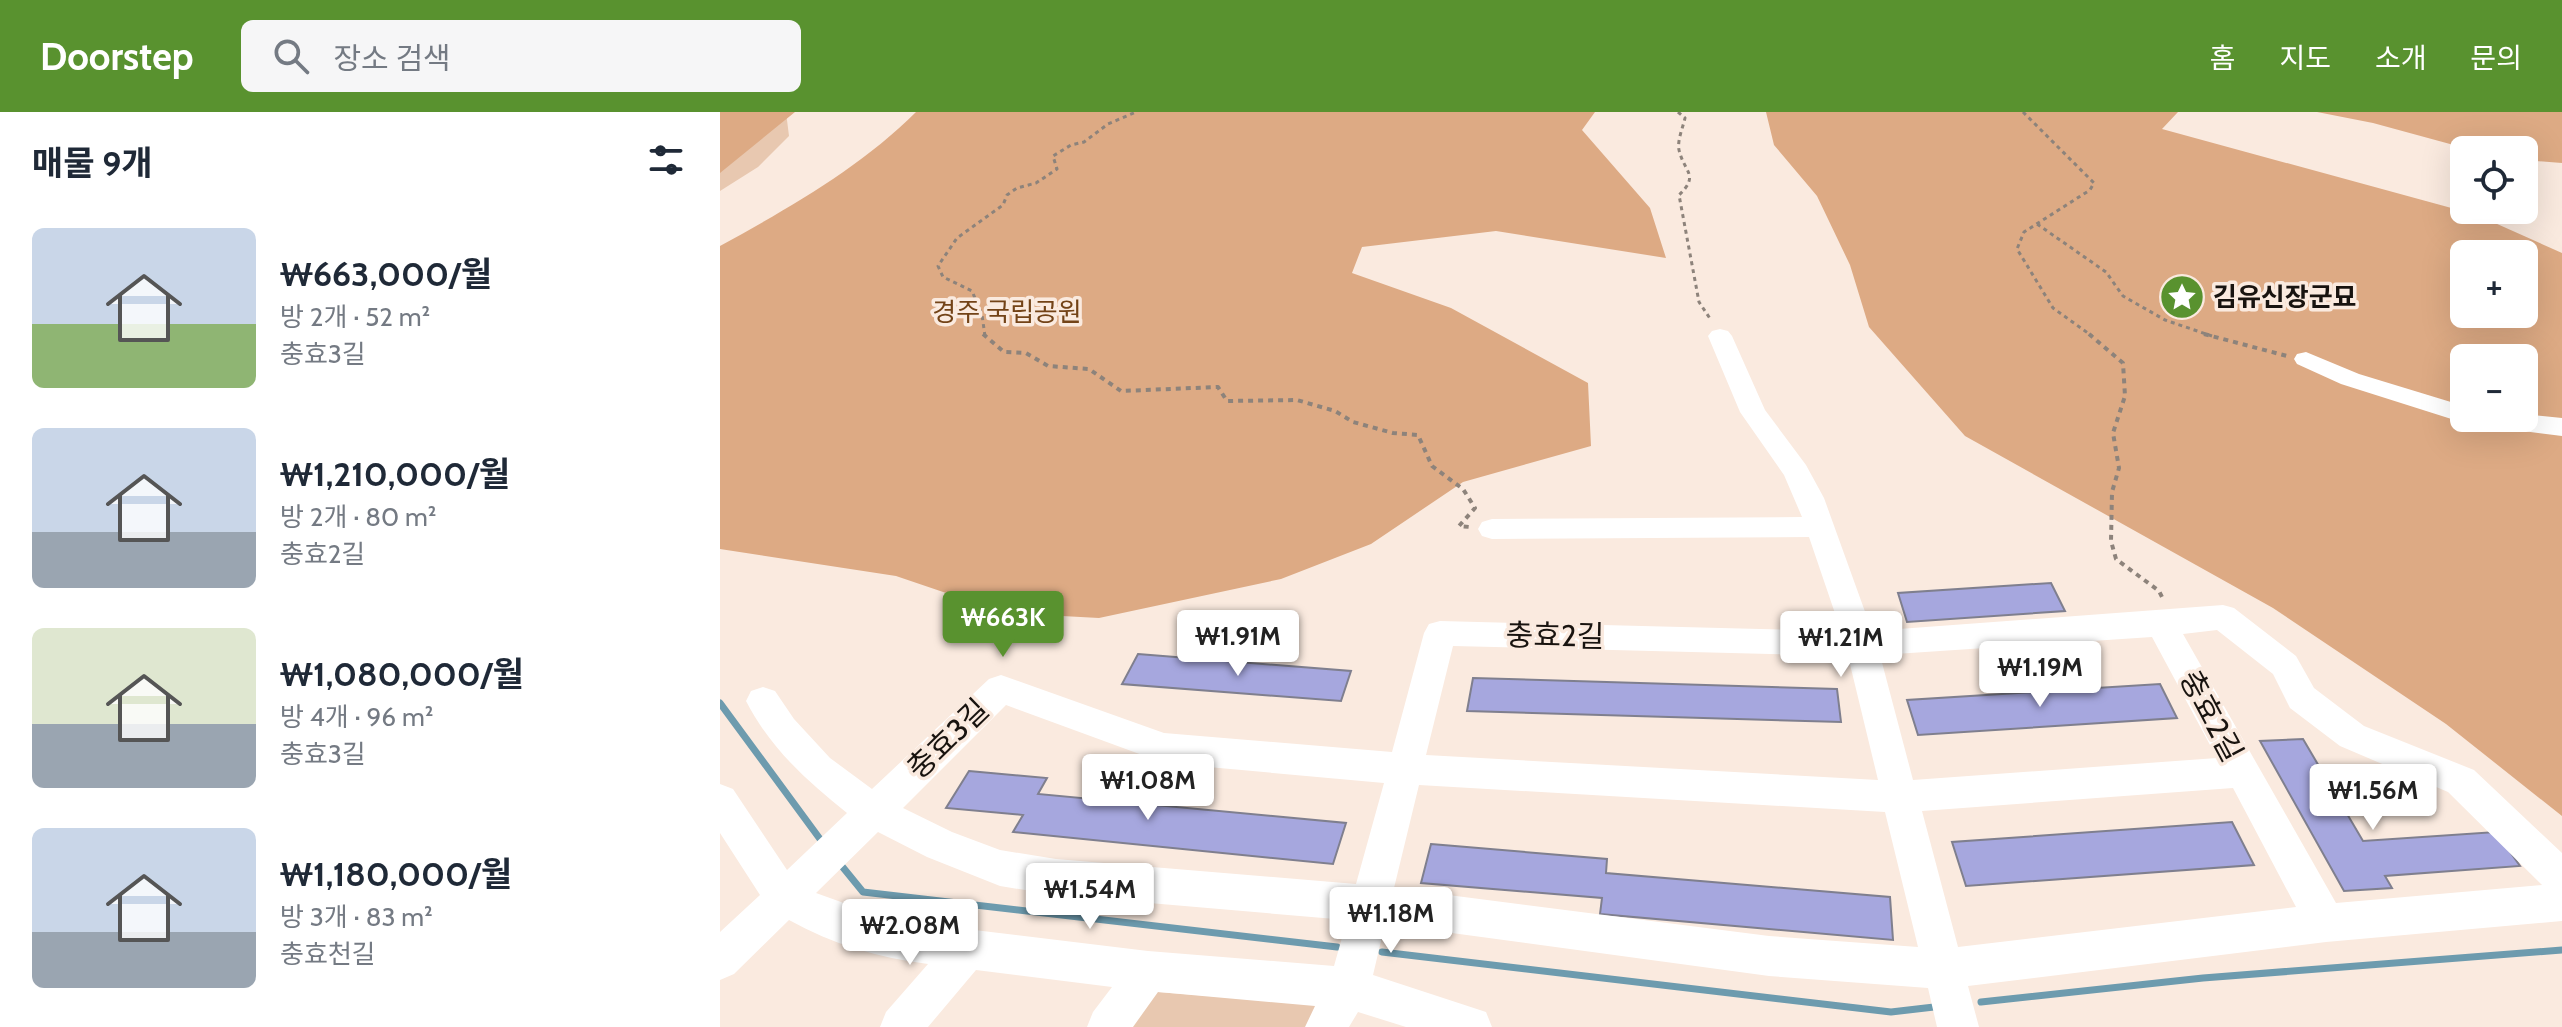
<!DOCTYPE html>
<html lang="ko">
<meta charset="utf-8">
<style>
:root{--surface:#fff;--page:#f6f6f7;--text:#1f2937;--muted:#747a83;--accent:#59922f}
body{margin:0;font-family:Cabin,"Noto Sans KR",sans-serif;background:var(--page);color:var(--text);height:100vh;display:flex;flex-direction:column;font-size:30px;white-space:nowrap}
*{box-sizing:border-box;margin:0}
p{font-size:26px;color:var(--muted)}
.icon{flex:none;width:44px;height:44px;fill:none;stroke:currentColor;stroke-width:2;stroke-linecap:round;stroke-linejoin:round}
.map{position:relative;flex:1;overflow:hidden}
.panel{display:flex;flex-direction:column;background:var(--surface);width:720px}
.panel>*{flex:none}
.controls{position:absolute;left:1730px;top:24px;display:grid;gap:16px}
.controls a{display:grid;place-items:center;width:88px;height:88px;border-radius:12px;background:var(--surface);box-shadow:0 8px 32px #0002;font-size:40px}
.price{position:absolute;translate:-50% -68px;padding:0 18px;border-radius:8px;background:#fff;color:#222;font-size:26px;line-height:52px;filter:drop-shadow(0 2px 4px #0008)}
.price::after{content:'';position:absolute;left:50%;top:48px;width:24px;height:18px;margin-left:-12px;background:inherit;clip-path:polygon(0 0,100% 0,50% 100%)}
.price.active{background:var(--accent);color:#fff}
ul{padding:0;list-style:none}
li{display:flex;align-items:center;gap:24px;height:200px;padding:0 32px}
li span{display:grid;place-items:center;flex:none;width:224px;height:160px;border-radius:12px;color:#555}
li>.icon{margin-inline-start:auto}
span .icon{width:96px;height:96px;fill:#fffc;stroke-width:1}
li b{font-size:34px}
h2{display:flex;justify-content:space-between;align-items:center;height:96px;padding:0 32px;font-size:34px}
header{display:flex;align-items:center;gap:48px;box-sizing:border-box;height:112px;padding:0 40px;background:var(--accent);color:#fff}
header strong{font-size:38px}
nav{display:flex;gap:44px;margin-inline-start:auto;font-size:28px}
.search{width:560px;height:72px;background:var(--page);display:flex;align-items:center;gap:20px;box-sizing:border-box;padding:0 28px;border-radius:12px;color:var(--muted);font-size:30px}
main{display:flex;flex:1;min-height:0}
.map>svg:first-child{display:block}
.green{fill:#e8c8b0}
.forest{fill:#ddaa84;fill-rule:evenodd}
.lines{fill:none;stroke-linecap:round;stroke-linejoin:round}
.stream{stroke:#6d9bae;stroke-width:7}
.building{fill:#a6a7de;stroke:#7f7f8e;stroke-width:2}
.path-far1{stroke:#8d837b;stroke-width:3;stroke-dasharray:4 4;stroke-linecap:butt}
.path{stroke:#8d837b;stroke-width:4;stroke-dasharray:5 5;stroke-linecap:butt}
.minor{fill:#fff;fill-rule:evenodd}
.labels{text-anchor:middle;stroke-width:7;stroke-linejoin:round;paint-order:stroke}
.far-poi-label{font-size:26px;font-weight:bold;fill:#18130f;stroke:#faeadf;text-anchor:start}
.far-park-label{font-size:26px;fill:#734317;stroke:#faeadf}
.street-label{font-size:30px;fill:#18130f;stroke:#faeadf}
</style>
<header>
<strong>Doorstep</strong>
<div class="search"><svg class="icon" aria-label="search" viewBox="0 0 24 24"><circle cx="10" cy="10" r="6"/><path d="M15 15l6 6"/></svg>장소 검색</div>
<nav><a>홈</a><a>지도</a><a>소개</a><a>문의</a></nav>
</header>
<main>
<section class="panel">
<h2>매물 9개<svg class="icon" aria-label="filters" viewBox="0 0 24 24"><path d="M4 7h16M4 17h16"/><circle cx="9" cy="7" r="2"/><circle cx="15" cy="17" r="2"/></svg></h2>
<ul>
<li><span style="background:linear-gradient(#c9d6e8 60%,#8fb573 0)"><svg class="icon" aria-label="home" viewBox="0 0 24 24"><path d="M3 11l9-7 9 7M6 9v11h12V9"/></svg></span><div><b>₩663,000/월</b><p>방 2개 · 52 m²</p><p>충효3길</p></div></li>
<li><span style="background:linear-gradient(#c9d6e8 65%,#9aa5b1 0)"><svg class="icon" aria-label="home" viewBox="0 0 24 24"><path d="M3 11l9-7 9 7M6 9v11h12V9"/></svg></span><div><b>₩1,210,000/월</b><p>방 2개 · 80 m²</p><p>충효2길</p></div></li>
<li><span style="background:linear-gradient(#dfe7d0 60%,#9aa5b1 0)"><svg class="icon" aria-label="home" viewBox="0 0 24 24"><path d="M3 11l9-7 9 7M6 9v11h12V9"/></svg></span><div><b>₩1,080,000/월</b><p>방 4개 · 96 m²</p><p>충효3길</p></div></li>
<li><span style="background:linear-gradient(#c9d6e8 65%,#9aa5b1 0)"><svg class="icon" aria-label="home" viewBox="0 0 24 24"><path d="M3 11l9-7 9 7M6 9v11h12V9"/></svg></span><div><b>₩1,180,000/월</b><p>방 3개 · 83 m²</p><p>충효천길</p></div></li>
</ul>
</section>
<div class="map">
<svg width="1842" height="915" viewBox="0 0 1842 915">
<rect width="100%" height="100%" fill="#faeadf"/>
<path class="green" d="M0,0h66l3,24 -31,31 -38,24z
M437,880l169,13 -13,22h-182z"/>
<path class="forest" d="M0,0h75l-75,61z
M196,0h679l-13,18 68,78 16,50 -170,-27 -134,16 -10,26 99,35 137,75 3,63 -128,36 -92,62 -90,35 -182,39 -94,-5 -109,-37 -176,-27v-303c69,-38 140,-78 196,-134z
M1046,0h412l-16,17 315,86 85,38v563l-116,-92 -173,-116 -308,-172 -96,-109 -19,-62 -33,-69 -43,-51zM1744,142h60v60h-60zM1744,246h60v60h-60z
M1597,0h245v51l-38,-3v-10h-52l-99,-27z"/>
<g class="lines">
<path class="stream" d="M0,591l100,136
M121,753l22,27 474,55
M662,840l509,60 43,-5
M1261,890l222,-24 359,-28"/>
</g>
<path class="building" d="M1331,471l14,28 -158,11 -9,-29z
M418,542l213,17 -10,30 -219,-17z
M753,566l364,11 4,33 -374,-11z
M1440,572l17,34 -259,17 -11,-35z
M1583,627l60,102 133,-9 24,34 -135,10 7,12 -48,3 -84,-150z
M249,659l78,7 -9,16 308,29 -13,41 -320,-32 10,-17 -77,-7z
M1512,710l22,43 -288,21 -14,-44z
M711,732l176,15 -1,14 284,24 3,43 -293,-26 2,-16 -181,-15z"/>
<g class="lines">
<path class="path-far1" d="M958,0l7,6c-2,9 -8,23 -6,32 5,22 21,25 0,45l20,107 12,18
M1303,0l71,71 -4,7 -66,42 -7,17 36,59 39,28
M1317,112l69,48 17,24 42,24 47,16
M265,224l-3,-21 -10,-24 -29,-14 -5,-11 19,-28 46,-33 4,-10 10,-7 19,-5 21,-14 -4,-13 18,-11 13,-3 24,-18 28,-12"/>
<path class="path" d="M263,222l21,18 22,1 22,13 41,3 32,22 97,-4 9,14 70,-1 38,11 18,11 40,11 25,2 14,31 31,23 12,19 -16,18 11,1
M1369,222l34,29 2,33 -12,37 6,35 -7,24 -1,49 5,18 43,32 4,8
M1484,222l83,22"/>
<path class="minor" d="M1000,217l8,2 4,5 33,74 41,55 18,33 48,133 351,-26 11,3 62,48 18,32 50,38 110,44 88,83v68l-236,21 -358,44 11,41h-42l-9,-39 -159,-12 -384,-52 -12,51 113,37 6,15h-86l-48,-15 -9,15h-44l10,-21 -157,-14 -25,35h-46l6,-15 19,-25 -136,-17 -48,57h-48l6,-15 42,-48c-49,-6 -96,-20 -139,-44l-55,54 -14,6v-48l40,-37 -40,-62v-49l13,5 54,81 60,-57c-40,-32 -77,-65 -101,-112l5,-10 12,-4 12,4 19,28 36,39 42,31 117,-110 12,-4 163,58 228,19 32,-119 5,-9 11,-3 401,10 -32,-94 -317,2 -10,-3 -4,-7 4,-7 10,-3 310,-2 -18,-42 -44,-63 -32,-76 4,-5zM1497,518l56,44 17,34 50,38 108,46 94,93 -206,18 -153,-269zM1432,525l65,121 -304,22 -33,-125zM733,534l395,10 30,124 -452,-25zM286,593l158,58 220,20 -28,101 -300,-25 -56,-9 -48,-18 -49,-24zM699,673l466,27 33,135 -149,-11 -375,-48zM1513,676l63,119 -338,40 -36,-136zM158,720l49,25 73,29 56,9 291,25 -13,46 -186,-15 -257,-31 -75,-27z
M1586,240l53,22 105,32v12h60v-4l38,4v18l-78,-10 -11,-5 -9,2 -123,-39 -44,-20 -3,-5 3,-5z"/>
</g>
<defs>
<g id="sight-disc" transform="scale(2.3)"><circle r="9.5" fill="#59922f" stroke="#faeadf"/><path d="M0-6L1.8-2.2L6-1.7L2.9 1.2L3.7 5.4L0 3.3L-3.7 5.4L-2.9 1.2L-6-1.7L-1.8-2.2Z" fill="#fff"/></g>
</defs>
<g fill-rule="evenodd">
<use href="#sight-disc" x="1462" y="185"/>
</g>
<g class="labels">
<g class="far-poi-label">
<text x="1493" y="194">김유신장군묘</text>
</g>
<g class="far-park-label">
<text x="287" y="209">경주 국립공원</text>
</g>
<g class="street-label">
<text transform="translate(835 524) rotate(1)" y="10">충효2길</text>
<text transform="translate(1491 604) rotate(62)" y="10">충효2길</text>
<text transform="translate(228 627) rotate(-44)" y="10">충효3길</text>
</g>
</g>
</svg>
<div class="controls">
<a><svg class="icon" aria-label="locate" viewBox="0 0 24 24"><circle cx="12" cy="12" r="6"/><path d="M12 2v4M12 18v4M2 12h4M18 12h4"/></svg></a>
<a>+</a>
<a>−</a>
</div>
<b class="price active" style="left:283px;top:547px">₩663K</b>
<b class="price" style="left:518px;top:566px">₩1.91M</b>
<b class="price" style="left:1121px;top:567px">₩1.21M</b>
<b class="price" style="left:1320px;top:597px">₩1.19M</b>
<b class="price" style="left:428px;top:710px">₩1.08M</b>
<b class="price" style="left:1653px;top:720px">₩1.56M</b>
<b class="price" style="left:370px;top:819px">₩1.54M</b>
<b class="price" style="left:671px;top:843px">₩1.18M</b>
<b class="price" style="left:190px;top:855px">₩2.08M</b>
</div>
</main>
